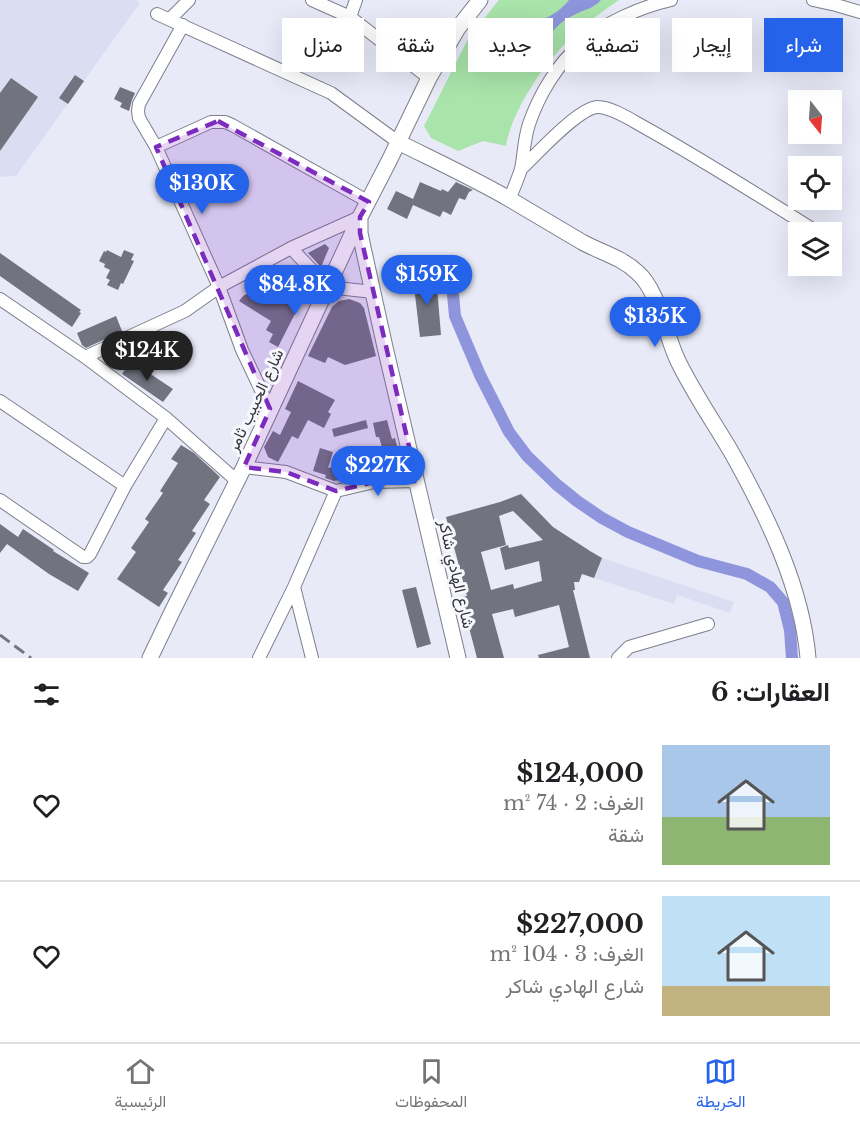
<!DOCTYPE html>
<html lang="ar">
<meta charset="utf-8">
<style>
:root{--surface:#fff;--page:#f6f6f6;--text:#202124;--muted:#757577;--line:#e0e0e0;--accent:#2563eb}
body{margin:0;font-family:"Libre Baskerville",Vazirmatn,serif;background:var(--page);color:var(--text);direction:rtl;height:100vh;display:flex;flex-direction:column;font-size:22px;white-space:nowrap}
*{box-sizing:border-box;margin:0}
p{font-size:20px;color:var(--muted)}
.icon{flex:none;width:33px;height:33px;fill:none;stroke:currentColor;stroke-width:2;stroke-linecap:round;stroke-linejoin:round}
.map{position:relative;height:658px;overflow:hidden;direction:ltr}
.details{display:flex;flex-direction:column;background:var(--surface);flex:1}
.details>*{flex:none}
.hud{position:absolute;left:18px;top:18px;width:825px;height:54px;direction:rtl;display:flex;gap:12px}
.needle{width:39px;rotate:163deg}
.fabs{position:absolute;left:788px;top:90px;display:grid;gap:12px}
.fabs a{display:grid;place-items:center;width:54px;height:54px;border-radius:0px;background:var(--surface);box-shadow:0 6px 24px #0002;font-size:30px}
.price{position:absolute;translate:-50% -51px;padding:0 14px;border-radius:21px;background:var(--accent);color:#fff;font-size:20px;line-height:39px;filter:drop-shadow(0 2px 3px #0008)}
.price::after{content:'';position:absolute;left:50%;top:36px;width:18px;height:14px;margin-left:-9px;background:inherit;clip-path:polygon(0 0,100% 0,50% 100%)}
.price.current{background:#222;color:#fff}
ul{padding:0;list-style:none}
li{display:flex;align-items:center;gap:18px;height:150px;padding:0 30px}
li+li{border-top:2px solid var(--line)}
li span{display:grid;place-items:center;flex:none;width:168px;height:120px;border-radius:0px;color:#555}
li>.icon{margin-inline-start:auto}
span .icon{width:72px;height:72px;fill:#fffc;stroke-width:1}
li b{font-size:26px}
h2{display:flex;justify-content:space-between;align-items:center;height:72px;padding:0 30px;font-size:26px}
.pill{padding:0 21px;border-radius:0px;background:var(--surface);box-shadow:0 6px 24px #0002;font-size:21px;line-height:54px}
.pill.current{background:var(--accent);color:#fff}
.menu{display:flex;justify-content:space-around;align-items:center;height:84px;border-top:2px solid var(--line);background:var(--surface);font-size:16px;color:var(--muted)}
.menu a{display:grid;justify-items:center;gap:3px}
.menu .current{color:var(--accent)}
.map>svg:first-child{display:block}
.built{fill:#dbdef3}
.green{fill:#a9e4aa}
.water{fill:#8f95dc}
.lines{fill:none;stroke-linecap:round;stroke-linejoin:round}
.canal{stroke:#8f95dc;stroke-width:12}
.building{fill:#71737f;fill-rule:evenodd}
.minor-casing{stroke:#7d7f8b;stroke-width:14}
.tertiary-casing{stroke:#7d7f8b;stroke-width:17}
.minor{stroke:#fff;stroke-width:12}
.tertiary{stroke:#fff;stroke-width:15}
.rail{stroke:#74757e;stroke-width:3;stroke-dasharray:12 6;stroke-linecap:butt}
.marked{fill:#7b2cbf;fill-opacity:0.2;stroke:#7b2cbf;stroke-width:4.5;stroke-dasharray:12 8;stroke-linejoin:round}
.labels{text-anchor:middle;stroke-width:6;stroke-linejoin:round;paint-order:stroke}
.street-label{font-size:16px;fill:#34343a;stroke:#f7f8fe}
</style>
<div class="map">
<svg width="860" height="658" viewBox="0 0 860 658">
<rect width="100%" height="100%" fill="#e8eaf8"/>
<path class="built" d="M0,0h136l4,3 -124,173 -16,1z
M602,558l132,44 -4,11 -53,-18 -3,9 -80,-26z"/>
<path class="green" d="M499,0h120c-16,11 -31,22 -45,35 -27,24 -62,74 -68,111l-23,-5 -25,10 -27,-13 -7,-12 45,-89z"/>
<path class="water" d="M569,0h32c-7,8 -15,9 -25,14 -21,10 -28,21 -37,42h-4l-15,-9 -2,-11c5,-11 13,-12 23,-16 11,-4 21,-11 28,-20z"/>
<g class="lines">
<path class="canal" d="M452,284l3,32 25,59 29,57 18,24 29,28 21,17 25,17 26,14 70,29 49,13 23,13 13,15 7,28 2,28"/>
</g>
<path class="building" d="M75,75l9,6 -16,23 -9,-6z
M11,78l27,19 -38,54v-58z
M120,87l15,6 -3,7 -3,11 -9,-4 2,-4 -8,-4z
M420,182l21,9 1,-2 6,3 8,-10 17,8 -4,2 -4,8 -6,-2 -8,17 -8,-4 -3,6 -27,-12 -6,14 -20,-10 9,-18 17,8z
M325,244l4,4 -8,19 -13,-14z
M107,250l14,7 3,-7 10,4 -3,6 3,1 -11,23 -2,-1 -3,7 -11,-5 3,-5 -4,-2 4,-8 -6,-3 1,-3 -6,-3 5,-10 2,1z
M0,253l81,57 -2,2 2,1 -9,14 -72,-51z
M436,275l5,60 -21,2 -7,-59z
M252,291l29,12 5,-11 16,8 -24,47 -9,-5 4,-8 -7,-4 5,-9 -32,-20 4,-5z
M349,299l11,4 4,5 12,48 -31,9 -17,-8 -3,6 -17,-7 24,-49 7,-6z
M116,316l6,15 -36,17 -4,-3 -5,-12z
M131,361l42,28 -10,13 -41,-28z
M298,381l37,19 -7,12 3,2 -7,14 -16,-8 -10,19 -6,-3 -14,26 -10,-5 -4,-10 9,-16 7,4 11,-23 -6,-3z
M366,420l2,8 -34,9 -2,-8z
M387,420l5,19 3,-1 7,27 -68,16 -9,-3 1,-3 -13,-4 7,-23 13,4 -5,16 56,-14 -5,-17h-3l-3,-14z
M181,445l13,8 26,24 -16,23 6,4 -18,27 4,2 -18,27 4,2 -19,28 5,3 -9,14 -42,-28 19,-27 -5,-4 18,-26 -4,-3 18,-26 -3,-2 18,-28 -7,-4z
M521,494l32,33 37,24 12,7 -8,20 -12,-4 -3,8h-5l1,8h-2l17,68h-51l-1,-3 31,-8 -10,-42 -44,12 -2,-8 -21,5 12,44h-27l-16,-61 6,-1 -21,-79 54,-15zM513,511l30,29 -34,8 -1,-3 -8,3 5,22 34,-9 3,20 -28,8 -1,-5 -22,6 -10,-38 25,-7 -7,-29z
M0,524l18,13 5,-8 31,21 -1,1 36,22 -11,18 -29,-17 -42,-30 -7,9z
M416,587l15,57 -14,4 -15,-58z"/>
<g class="lines">
<g class="minor-casing">
<path id="minor" d="M312,0l38,17 79,61
M813,0l23,5 24,7
M157,14l174,79 67,49
M350,17l6,-17
M170,19l19,-19
M183,25l-44,79 -1,7 1,7 17,29 63,140 23,63 28,59
M156,147l55,-25h14l7,3 137,77
M521,169c15,-14 58,-62 77,-62 14,0 35,14 46,20 59,33 116,69 173,105
M510,199c3,-10 8,-20 11,-30 3,-15 3,-30 8,-45 10,-29 28,-60 52,-80 22,-21 60,-37 90,-44
M291,248l37,39 45,5
M0,299l85,58 81,61 71,63
M85,357l100,-46 34,-24 72,-39 69,-31
M0,401l125,85
M244,467l42,5 50,19 38,-9 43,-1
M0,500l83,57h4l3,-3 35,-68 41,-68
M294,587l18,71
M259,658l35,-71 42,-96
M618,658l11,-11 79,-23"/>
</g>
<g class="tertiary-casing">
<path id="tertiary" d="M398,142c38,19 77,37 113,58 24,14 47,28 71,42 18,10 39,15 55,30 22,19 28,62 41,89 16,33 37,63 55,94 34,61 69,132 75,203
M360,220v13l4,19 21,95 73,311
M150,658l22,-46 72,-145 116,-250 29,-56 40,-83 29,-50 22,-28"/>
</g>
<use href="#minor" class="minor"/>
<use href="#tertiary" class="tertiary"/>
<path class="rail" d="M0,635l31,23"/>
</g>
<path class="marked" d="M218,121l151,81 -9,15v16l57,248 -43,1 -38,9 -50,-19 -42,-5 26,-58 -114,-262z"/>
<g class="labels">
<g class="street-label">
<text transform="translate(255 400) rotate(-65)" y="6">شارع الحبيب ثامر</text>
<text transform="translate(457 574) rotate(77)" y="6">شارع الهادي شاكر</text>
</g>
</g>
</svg>
<div class="fabs">
<a><svg class="needle" viewBox="-14 -14 28 28"><path d="M0-13l5 13h-10z" fill="#e53935"/><path d="M0 13l5-13h-10z" fill="#757577"/></svg></a>
<a><svg class="icon" aria-label="locate" viewBox="0 0 24 24"><circle cx="12" cy="12" r="6"/><path d="M12 2v4M12 18v4M2 12h4M18 12h4"/></svg></a>
<a><svg class="icon" aria-label="layers" viewBox="0 0 24 24"><path d="M12 4l9 5-9 5-9-5zM3 14l9 5 9-5"/></svg></a>
</div>
<b class="price" style="left:202px;top:215px">$130K</b>
<b class="price" style="left:427px;top:306px">$159K</b>
<b class="price" style="left:295px;top:316px">$84.8K</b>
<b class="price" style="left:655px;top:348px">$135K</b>
<b class="price current" style="left:147px;top:382px">$124K</b>
<b class="price" style="left:378px;top:497px">$227K</b>
<div class="hud">
<a class="pill current">شراء</a>
<a class="pill">إيجار</a>
<a class="pill">تصفية</a>
<a class="pill">جديد</a>
<a class="pill">شقة</a>
<a class="pill">منزل</a>
</div>
</div>
<section class="details">
<h2>العقارات: 6<svg class="icon" aria-label="filters" viewBox="0 0 24 24"><path d="M4 7h16M4 17h16"/><circle cx="9" cy="7" r="2"/><circle cx="15" cy="17" r="2"/></svg></h2>
<ul>
<li><span style="background:linear-gradient(#a9c7e8 60%,#8fb573 0)"><svg class="icon" aria-label="home" viewBox="0 0 24 24"><path d="M3 11l9-7 9 7M6 9v11h12V9"/></svg></span><div><b>$124,000</b><p>الغرف: 2 · 74 m²</p><p>شقة</p></div><svg class="icon" aria-label="heart" viewBox="0 0 24 24"><path d="M12 20l-8-8c-3-5 5-10 8-4 3-6 11-1 8 4z"/></svg></li>
<li><span style="background:linear-gradient(#bfe0f5 75%,#c2b280 0)"><svg class="icon" aria-label="home" viewBox="0 0 24 24"><path d="M3 11l9-7 9 7M6 9v11h12V9"/></svg></span><div><b>$227,000</b><p>الغرف: 3 · 104 m²</p><p>شارع الهادي شاكر</p></div><svg class="icon" aria-label="heart" viewBox="0 0 24 24"><path d="M12 20l-8-8c-3-5 5-10 8-4 3-6 11-1 8 4z"/></svg></li>
</ul>
</section>
<nav class="menu">
<a class="current"><svg class="icon" aria-label="map" viewBox="0 0 24 24"><path d="M3 6l6-2 6 2 6-2v14l-6 2-6-2-6 2zM9 4v14M15 6v14"/></svg>الخريطة</a>
<a><svg class="icon" aria-label="saved" viewBox="0 0 24 24"><path d="M7 4h10v16l-5-4-5 4z"/></svg>المحفوظات</a>
<a><svg class="icon" aria-label="home" viewBox="0 0 24 24"><path d="M3 11l9-7 9 7M6 9v11h12V9"/></svg>الرئيسية</a>
</nav>
